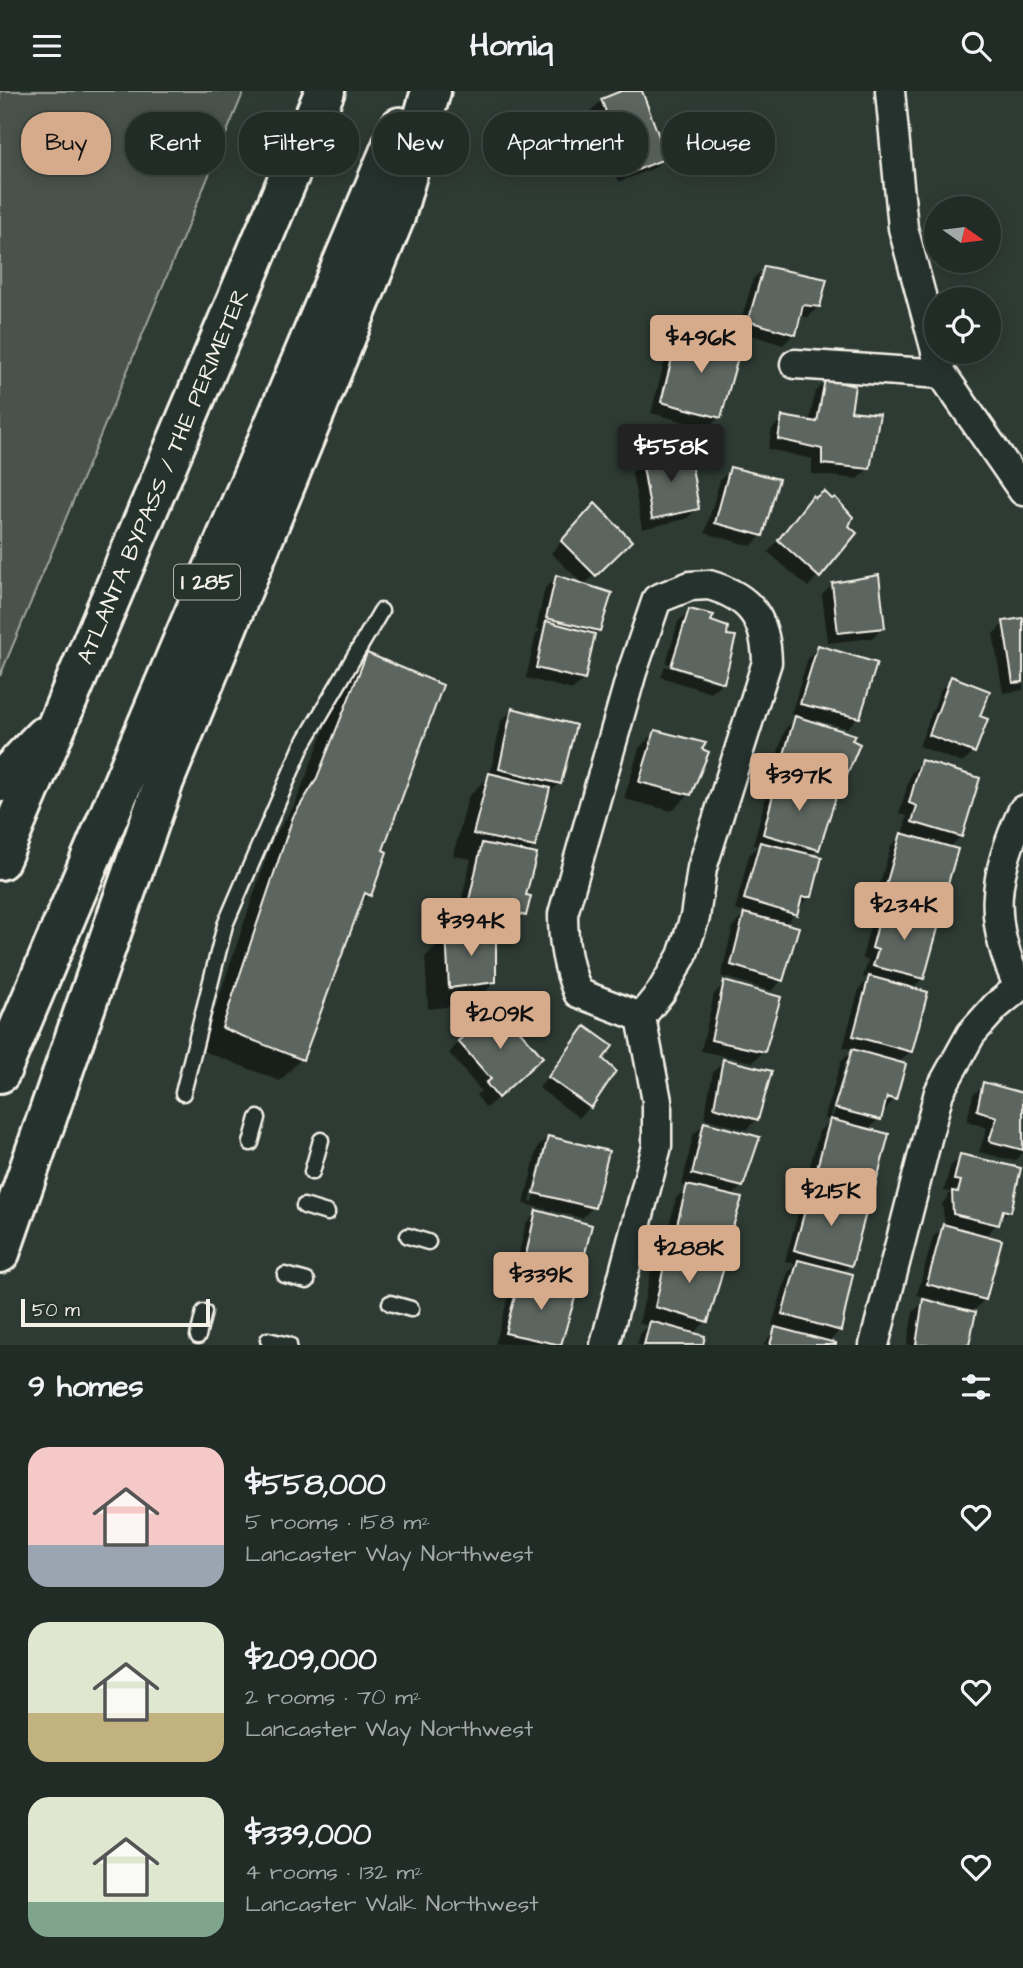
<!DOCTYPE html>
<meta charset="utf-8">
<style>
:root{--surface:#222c27;--page:#2e3833;--text:#f1f3f6;--muted:#a2a7a7;--line:#3f4844;--accent:#d6ab8b}
body{margin:0;font-family:"Architects Daughter",sans-serif;background:var(--page);color:var(--text);height:100vh;display:flex;flex-direction:column;font-size:26px;white-space:nowrap}
*{box-sizing:border-box;margin:0}
p{font-size:23px;color:var(--muted)}
.icon{flex:none;width:38px;height:38px;fill:none;stroke:currentColor;stroke-width:2;stroke-linecap:round;stroke-linejoin:round}
.map{position:relative;height:1254px;overflow:hidden}
.side{display:flex;flex-direction:column;background:var(--surface);flex:1}
.side>*{flex:none}
.top-card{position:absolute;left:21px;top:21px;width:982px;height:63px;display:flex;gap:14px}
.needle{width:46px;rotate:104deg}
.buttons{position:absolute;left:924px;top:105px;display:grid;gap:14px}
.buttons a{display:grid;place-items:center;width:77px;height:77px;border-radius:50%;background:var(--surface);box-shadow:0 4px 18px #0003,0 0 0 2px var(--line);font-size:35px}
.scale{position:absolute;left:21px;bottom:18px;width:189px;box-sizing:border-box;padding-left:7px;border:4px solid #f4f1e8;border-top:0;font-size:19px;line-height:24px;white-space:nowrap;color:#f4f1e8;-webkit-text-stroke:5px #26332d;paint-order:stroke}
.price{position:absolute;translate:-50% -60px;padding:0 16px;border-radius:7px;background:var(--accent);color:#111;font-size:23px;line-height:46px;filter:drop-shadow(0 2px 4px #0008)}
.price::after{content:'';position:absolute;left:50%;top:42px;width:21px;height:16px;margin-left:-10px;background:inherit;clip-path:polygon(0 0,100% 0,50% 100%)}
.price.active{background:#222;color:#fff}
ul{padding:0;list-style:none}
li{display:flex;align-items:center;gap:21px;height:175px;padding:0 28px}
li span{display:grid;place-items:center;flex:none;width:196px;height:140px;border-radius:21px;color:#555}
li>.icon{margin-inline-start:auto}
span .icon{width:84px;height:84px;fill:#fffc;stroke-width:1}
li b{font-size:30px}
h2{display:flex;justify-content:space-between;align-items:center;height:84px;padding:0 28px;font-size:30px}
.tag{padding:0 24px;border-radius:28px;background:var(--surface);box-shadow:0 4px 18px #0003,0 0 0 2px var(--line);font-size:24px;line-height:63px}
.tag.active{background:var(--accent);color:#111}
header{display:flex;justify-content:space-between;align-items:center;height:91px;padding:0 28px;background:var(--surface);font-size:32px;font-weight:800}
.map>svg:first-child{display:block}
.green{fill:#48524c;stroke:#9ea29a;stroke-width:2}
.shadow{fill:#0007;fill-rule:evenodd}
.building{fill:#5c655e;stroke:#f4f1e8;stroke-width:2}
.lines{fill:none;stroke-linecap:round;stroke-linejoin:round}
.lane-casing{stroke:#f4f1e8;stroke-width:19}
.street-casing{stroke:#f4f1e8;stroke-width:33}
.highway-casing{stroke:#f4f1e8;stroke-width:44}
.lane{stroke:#26332d;stroke-width:14}
.street{stroke:#26332d;stroke-width:28}
.highway{stroke:#26332d;stroke-width:38}
.labels{text-anchor:middle;stroke-width:7;stroke-linejoin:round;paint-order:stroke}
.shield{fill:#26332d;stroke:#b6b8b0;stroke-width:2}
.shield-label{font-size:21px;font-weight:bold;fill:#f4f1e8}
.street-label{font-size:23px;fill:#f4f1e8;stroke:#26332d}
</style>
<header><svg class="icon" aria-label="menu" viewBox="0 0 24 24"><path d="M4 6h16M4 12h16M4 18h16"/></svg>Homiq<svg class="icon" aria-label="search" viewBox="0 0 24 24"><circle cx="10" cy="10" r="6"/><path d="M15 15l6 6"/></svg></header>
<div class="map">
<svg width="1023" height="1254" viewBox="0 0 1023 1254">
<rect width="100%" height="100%" fill="#2e3b34"/>
<filter id="ink" filterUnits="userSpaceOnUse"><feTurbulence type="fractalNoise" baseFrequency=".0143" numOctaves="2"/><feDisplacementMap in="SourceGraphic" scale="14" xChannelSelector="R" yChannelSelector="G"/><feConvolveMatrix kernelMatrix="1 2 1 2 8 2 1 2 1" color-interpolation-filters="sRGB"/></filter>
<g filter="url(#ink)">
<path class="green" d="M0,0h244l-244,585z"/>
<path class="shadow" d="M625,0h15l25,66 -11,11 -35,14 -28,-71 11,-11z
M764,177l55,38 -11,11 -9,-1 -5,18 -11,11 -45,-14 15,-52z
M679,246l40,80 -11,11 -57,-15 17,-65z
M826,290l23,32 20,55 -12,11 -45,-5v-15l-44,-10 4,-20 11,-11 26,5 6,-31z
M643,371l55,46 -12,11 -44,10 -10,-56z
M731,378l31,66 -11,11 -46,-13 15,-53z
M813,407l5,78 -10,11 -40,-35z
M585,425l34,36 -35,33 -33,-32z
M556,486l42,53 -5,5 -9,44 -11,11 -47,-12 10,-44 4,-4 -4,-1 9,-41z
M833,493l50,43 -11,11 -44,5 -6,-48z
M689,520l36,25 9,2 -12,45 -11,10 -50,-16 4,-11 52,17v-3l-51,-17 12,-41z
M1023,529v70l-20,3 -10,-59 11,-11z
M819,556l39,70 -11,11 -45,-11v3l48,21 -8,43 -10,10 -15,55 -7,7v40l-25,29 -3,55 -11,11 -50,-15 12,-50 13,-13 -11,-3 14,-55 9,-9 -5,-1 15,-57 10,-10 -7,-2 14,-47 13,-13 -7,-2 17,-56z
M367,564l14,196 -12,44 -11,11 -57,153 -21,22 -79,-31 71,-210 23,-36 50,-127z
M952,587l26,39 -5,35 -11,11 -43,-17 22,-57z
M512,619l47,73 -11,11 -14,52 -8,8 -2,61 -11,11 -54,-15 12,-52 -18,-3 15,-59 22,-22 11,-54z
M655,641l34,62 -17,17 -48,-12 15,-51z
M922,671l39,74 -12,12 -10,59 -12,12 -4,59 -11,11 -1,62 -13,12 -4,36 -26,32 4,63 -12,11 -10,60 -8,8 -2,57 -12,13 6,2h-71l14,-18 -5,-2 16,-53 8,-8 -11,-3 16,-59 10,-10 -7,-2 15,-59 12,-11 -7,-1 17,-57 12,-12 -10,-3 16,-58 10,-11 -6,-1 5,-16 -6,-3 10,-40 13,-12 -11,-3 17,-57 11,-11 5,-19 -8,-2 12,-41zM846,970h4l-17,56 -3,-1z
M447,844l48,47 -22,22 -45,5 -3,-52z
M725,892l39,68 -11,11 -52,-11 13,-57z
M585,937l16,31 -11,48 -11,11 -40,-30z
M459,951l71,26 -44,40 -10,-13 5,-4 -32,-38z
M724,970l33,58 -11,11 -42,-12 9,-46z
M984,993l39,11v57l-9,9 -35,-9 8,-24 -20,-7 6,-26z
M704,1033l38,62 -11,11 -5,48 -11,11 -51,-10 12,-48 12,-11 -6,-2 11,-50z
M548,1046l45,70 -11,11 -58,-14 13,-56zM543,1057h4l-14,54 -3,-1z
M961,1065l48,55 -24,26v62l-13,13 2,1 -7,32h-60l6,-33 11,-11 25,6 1,-3 -33,-9 16,-58 12,-12 -3,-21 9,-12 -7,-1 6,-24z
M537,1121l39,69 -9,9 8,2 -15,53 -65,-1 15,-53 10,-11 -7,-2 13,-55z
M669,1159l37,71 -13,13 10,3 -2,8h-64l3,-11 8,-8 -9,-3 13,-56z"/>
<path class="building" d="M621,0h21l25,67 -37,15 -29,-74z
M764,175l63,13 -7,28 -17,-2 -7,30 -48,-14z
M678,244l63,12 -20,71 -60,-16z
M825,288l30,7 -4,25 29,3 -10,55 -48,-5v-15l-44,-10 4,-23 35,6z
M689,358l10,60 -47,10 -10,-58z
M730,376l49,12 -16,57 -48,-13z
M824,400l8,8 3,-2 18,20 -4,9 8,7 -37,45 -42,-38 35,-45 2,3z
M595,412l37,38 -36,35 -35,-35z
M556,484l56,18 -12,38 -54,-13z
M879,484l6,53 -47,5 -6,-50z
M689,518l25,6 -3,6 17,6 -1,8 9,1 -12,47 -53,-17z
M1023,527v64l-10,1 -10,-62z
M546,530l49,13 -10,46 -49,-12z
M818,554l59,18 -17,55 -60,-14z
M367,562l76,32 -60,165 4,2 -16,44 -6,-3 -62,167 -81,-32 71,-211 23,-37z
M951,585l39,15 -10,25 8,3 -13,34 -46,-18z
M512,617l64,17 -15,59 -62,-15z
M795,625l61,19 -4,5 8,4 -17,41 -62,-20z
M655,639l51,13 -4,6 7,3 -18,43 -52,-13z
M921,669l59,18 -18,59 -50,-15 5,-16 -8,-3z
M489,682l61,15 -15,59 -62,-13z
M778,684l59,19 -18,56 -56,-16z
M901,742l57,16 -17,59 -57,-16z
M760,751l62,15 -10,40h-10l-5,18 -53,-16z
M482,752l55,11 -11,41 5,1 -5,20 -57,-16z
M883,814l57,16 -16,58 -51,-13 5,-16 -6,-2z
M744,822l55,14 -16,54 -52,-16z
M496,840v51l-47,6 -3,-55z
M869,885l59,16 -16,60 -59,-16z
M724,890l57,16 -16,55 -54,-12z
M498,916l45,50 -45,41 -12,-15 5,-4 -33,-38z
M585,935l28,20 -10,13 13,12 -25,37 -43,-31z
M852,958l54,15 -10,36 -9,-3 -6,23 -47,-12z
M723,968l49,12 -14,49 -44,-13z
M983,991l40,11v57l-34,-9 8,-24 -20,-7z
M830,1028l59,15 -16,61 -59,-16z
M704,1031l56,15 -17,50 -51,-13z
M548,1045l61,15 -14,57 -61,-15z
M960,1063l61,14 -10,44 -8,-2 -4,15 -46,-11 -1,-23 6,1 3,-11 -7,-1z
M687,1094l55,13 -15,48 -53,-10z
M811,1098l57,16 -16,61 -58,-16z
M536,1119l56,15 -14,57 -55,-14z
M943,1133l59,16 -16,60 -59,-16z
M668,1157l57,16 -17,58 -53,-15z
M798,1169l55,14 -12,57 -59,-17z
M520,1187l57,13 -16,54 -56,-12z
M923,1208l53,13 -7,33h-53z
M650,1230l55,15 -2,9h-59z
M775,1236l61,16v2h-66z"/>
<g class="lines">
<g class="lane-casing">
<path id="lane" d="M183,1002l42,-168 77,-179 79,-135
M251,1052l7,-25
M312,1081l9,-32
M304,1115l23,7
M408,1145l20,6
M285,1184l22,6
M390,1212l21,6
M198,1245l6,-24
M268,1249l21,5"/>
</g>
<g class="street-casing">
<path id="street" d="M890,0l13,137 33,123
M936,261l6,22 81,117
M795,273l147,10
M709,494c42,12 57,34 58,77l-65,206 -7,49 -13,39 -21,36 -20,25 -63,-24c-11,-27 -15,-50 -15,-79l69,-242 25,-73 33,-13z
M1019,896c-32,-67 -26,-110 4,-177
M605,1254l52,-199v-45l-16,-84
M874,1254l65,-253 32,-58 25,-28 23,-19"/>
</g>
<g class="highway-casing">
<path id="highway" d="M0,691l43,-45
M0,769l325,-769
M0,982l400,-946
M0,1162l164,-472 231,-564 36,-126"/>
</g>
<use href="#lane" class="lane"/>
<use href="#street" class="street"/>
<use href="#highway" class="highway"/>
</g>
</g>
<g class="labels">
<rect class="shield" x="174" y="473.5" width="66" height="35" rx="5"/>
<g class="shield-label">
<text x="207" y="498">I 285</text>
</g>
<g class="street-label">
<text transform="translate(162 385) rotate(-67)" y="8">ATLANTA BYPASS / THE PERIMETER</text>
</g>
</g>
</svg>
<div class="buttons">
<a><svg class="needle" viewBox="-14 -14 28 28"><path d="M0-13l5 13h-10z" fill="#e53935"/><path d="M0 13l5-13h-10z" fill="#a2a7a7"/></svg></a>
<a><svg class="icon" aria-label="locate" viewBox="0 0 24 24"><circle cx="12" cy="12" r="6"/><path d="M12 2v4M12 18v4M2 12h4M18 12h4"/></svg></a>
</div>
<div class="scale">50 m</div>
<b class="price" style="left:701px;top:284px">$496K</b>
<b class="price active" style="left:671px;top:393px">$558K</b>
<b class="price" style="left:799px;top:722px">$397K</b>
<b class="price" style="left:904px;top:851px">$234K</b>
<b class="price" style="left:471px;top:867px">$394K</b>
<b class="price" style="left:500px;top:960px">$209K</b>
<b class="price" style="left:831px;top:1137px">$215K</b>
<b class="price" style="left:689px;top:1194px">$288K</b>
<b class="price" style="left:541px;top:1221px">$339K</b>
<div class="top-card">
<a class="tag active">Buy</a>
<a class="tag">Rent</a>
<a class="tag">Filters</a>
<a class="tag">New</a>
<a class="tag">Apartment</a>
<a class="tag">House</a>
</div>
</div>
<section class="side">
<h2>9 homes<svg class="icon" aria-label="filters" viewBox="0 0 24 24"><path d="M4 7h16M4 17h16"/><circle cx="9" cy="7" r="2"/><circle cx="15" cy="17" r="2"/></svg></h2>
<ul>
<li><span style="background:linear-gradient(#f6c9c9 70%,#9aa5b1 0)"><svg class="icon" aria-label="home" viewBox="0 0 24 24"><path d="M3 11l9-7 9 7M6 9v11h12V9"/></svg></span><div><b>$558,000</b><p>5 rooms · 158 m²</p><p>Lancaster Way Northwest</p></div><svg class="icon" aria-label="heart" viewBox="0 0 24 24"><path d="M12 20l-8-8c-3-5 5-10 8-4 3-6 11-1 8 4z"/></svg></li>
<li><span style="background:linear-gradient(#dfe7d0 65%,#c2b280 0)"><svg class="icon" aria-label="home" viewBox="0 0 24 24"><path d="M3 11l9-7 9 7M6 9v11h12V9"/></svg></span><div><b>$209,000</b><p>2 rooms · 70 m²</p><p>Lancaster Way Northwest</p></div><svg class="icon" aria-label="heart" viewBox="0 0 24 24"><path d="M12 20l-8-8c-3-5 5-10 8-4 3-6 11-1 8 4z"/></svg></li>
<li><span style="background:linear-gradient(#dfe7d0 75%,#7fa58c 0)"><svg class="icon" aria-label="home" viewBox="0 0 24 24"><path d="M3 11l9-7 9 7M6 9v11h12V9"/></svg></span><div><b>$339,000</b><p>4 rooms · 132 m²</p><p>Lancaster Walk Northwest</p></div><svg class="icon" aria-label="heart" viewBox="0 0 24 24"><path d="M12 20l-8-8c-3-5 5-10 8-4 3-6 11-1 8 4z"/></svg></li>
</ul>
</section>
